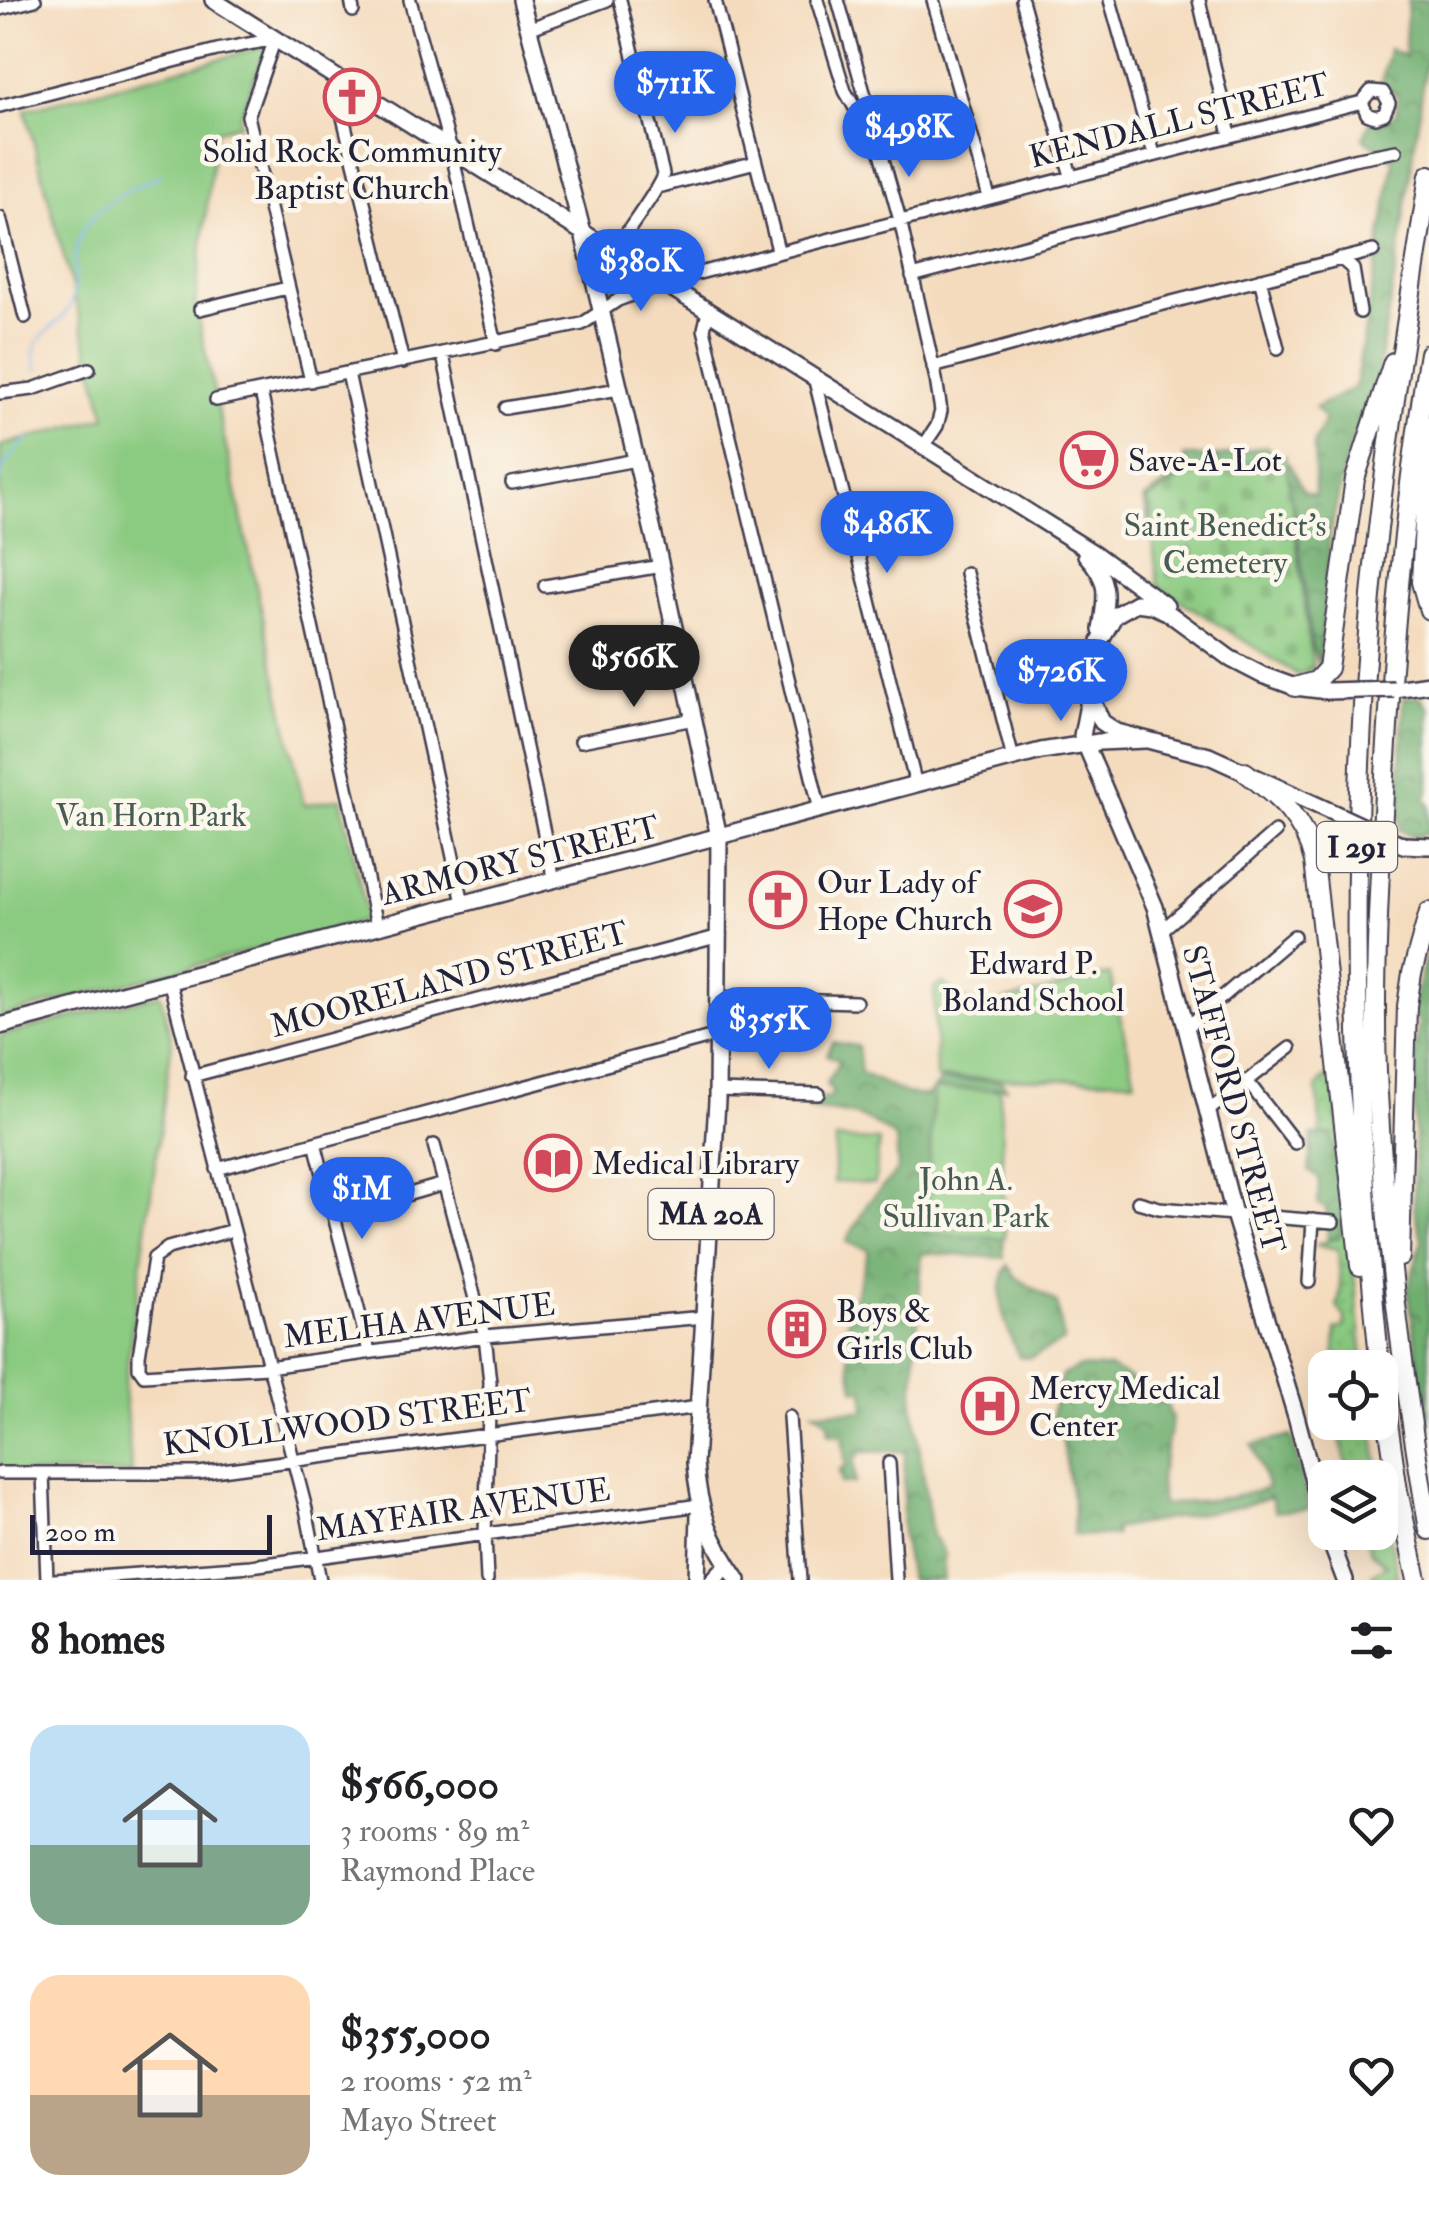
<!DOCTYPE html>
<meta charset="utf-8">
<style>
:root{--surface:#fff;--page:#f6f6f6;--text:#202124;--muted:#757577;--accent:#2563eb}
body{margin:0;font-family:"IM FELL Double Pica",serif;background:var(--page);color:var(--text);height:100vh;display:flex;flex-direction:column;font-size:38px;white-space:nowrap}
*{box-sizing:border-box;margin:0}
p{font-size:32px;color:var(--muted)}
.icon{flex:none;width:55px;height:55px;fill:none;stroke:currentColor;stroke-width:2;stroke-linecap:round;stroke-linejoin:round}
.map{position:relative;height:1580px;overflow:hidden}
.side{display:flex;flex-direction:column;background:var(--surface);flex:1}
.side>*{flex:none}
.tools{position:absolute;left:1308px;top:1350px;display:grid;gap:20px}
.tools a{display:grid;place-items:center;width:90px;height:90px;border-radius:20px;background:var(--surface);box-shadow:0 10px 40px #0002;font-size:50px}
.scale{position:absolute;left:30px;bottom:25px;width:242px;box-sizing:border-box;padding-left:10px;border:5px solid #22223b;border-top:0;font-size:28px;line-height:35px;white-space:nowrap;color:#22223b;-webkit-text-stroke:8px #fbf7ec;paint-order:stroke}
.price{position:absolute;translate:-50% -85px;padding:0 22px;border-radius:35px;background:var(--accent);color:#fff;font-size:32px;line-height:65px;filter:drop-shadow(0 2px 5px #0008)}
.price::after{content:'';position:absolute;left:50%;top:60px;width:30px;height:22px;margin-left:-15px;background:inherit;clip-path:polygon(0 0,100% 0,50% 100%)}
.price.on{background:#222;color:#fff}
ul{padding:0;list-style:none}
li{display:flex;align-items:center;gap:30px;height:250px;padding:0 30px}
li span{display:grid;place-items:center;flex:none;width:280px;height:200px;border-radius:30px;color:#555}
li>.icon{margin-inline-start:auto}
span .icon{width:120px;height:120px;fill:#fffc;stroke-width:1}
li b{font-size:42px}
h2{display:flex;justify-content:space-between;align-items:center;height:120px;padding:0 30px;font-size:42px}
.map>svg:first-child{display:block}
.grass{fill:url(#grass-dots);stroke:#56765e;stroke-width:2.5}
.forest{fill:url(#forest-crowns);stroke:#496855;stroke-width:2.5}
.cemetery{fill:url(#cemetery-stones);stroke:#56765e;stroke-width:2.5}
.park{fill:#8bca81;stroke:#56765e;stroke-width:2.5}
.lines{fill:none;stroke-linecap:round;stroke-linejoin:round}
.stream{stroke:#82b5ef;stroke-width:2.5}
.minor-casing{stroke:#423e4f;stroke-width:16}
.major-casing{stroke:#423e4f;stroke-width:20}
.highway-casing{stroke:#423e4f;stroke-width:22}
.minor{stroke:#fff;stroke-width:11}
.major{stroke:#fff;stroke-width:15}
.highway{stroke:#fff;stroke-width:18}
.major-bridge-casing{stroke:#423e4f;stroke-width:20;stroke-linecap:butt}
.major-bridge{stroke:#fff;stroke-width:15}
.labels{text-anchor:middle;stroke-width:9;stroke-linejoin:round;paint-order:stroke}
.shield{fill:#fbf7ec;stroke:#636270;stroke-width:2.5}
.shield-label{font-size:30px;font-weight:bold;fill:#22223b}
.street-label{font-size:32px;fill:#22223b;stroke:#fbf7ec}
.poi-label{font-size:32px;fill:#22223b;stroke:#fbf7ec;text-anchor:start}
.park-label{font-size:32px;fill:#475d54;stroke:#fbf7ec}
</style>
<div class="map">
<svg width="1429" height="1580" viewBox="0 0 1429 1580">
<defs>
<pattern id="grass-dots" width="8" height="8" patternUnits="userSpaceOnUse" patternTransform="scale(2.5)"><rect width="8" height="8" fill="#8bca81"/><path d="M2 2h.1M6 6h.1" fill="none" stroke="#78ad70" stroke-width="1.8" stroke-linecap="round"/></pattern>
<pattern id="forest-crowns" width="20" height="18" patternUnits="userSpaceOnUse" patternTransform="scale(2.5)"><rect width="20" height="18" fill="#70ae6f"/><path d="M2 6a3 3 0 1 1 6 0M12 15a3 3 0 1 1 6 0" fill="none" stroke="#5c8d5c"/></pattern>
<pattern id="cemetery-stones" width="16" height="16" patternUnits="userSpaceOnUse" patternTransform="scale(2.5)"><rect width="16" height="16" fill="#8bca81"/><path d="M2 7V4a2 2 0 0 1 4 0v3zM10 15v-3a2 2 0 0 1 4 0v3z" fill="#78ad70"/></pattern>
</defs>
<rect width="100%" height="100%" fill="#fbf7ec"/>
<filter id="ink" filterUnits="userSpaceOnUse"><feTurbulence type="fractalNoise" baseFrequency=".01" numOctaves="2"/><feDisplacementMap in="SourceGraphic" scale="20" xChannelSelector="R" yChannelSelector="G"/><feConvolveMatrix kernelMatrix="1 2 1 2 8 2 1 2 1" color-interpolation-filters="sRGB"/></filter>
<filter id="wash" filterUnits="userSpaceOnUse"><feTurbulence type="fractalNoise" baseFrequency=".0048" numOctaves="4" result="noise"/><feDisplacementMap in="SourceGraphic" scale="40" xChannelSelector="R" yChannelSelector="G"/><feGaussianBlur stdDeviation="2.25" result="paint"/><feColorMatrix in="noise" values="0 0 0 0 0 0 0 0 0 0 0 0 0 0 0 0 0 1.4 0 .05"/><feComposite in="paint" operator="in"/></filter>
<g filter="url(#wash)">
<rect width="100%" height="100%" fill="#f4dbbe"/>
<path class="grass" d="M1333,1076l31,291h-30l2,-38 8,-2 1,-10 -8,-10c7,-20 1,-37 1,-58l-23,-4 24,-8 4,-27 -12,-75h-10l-4,-49 8,-8z
M1340,1423h32l8,55 -30,-1 -12,-46 4,-1z
M1380,1479l18,101h-25l-1,-6 15,-9 -16,-13 -6,-19 15,-1z"/>
<path class="forest" d="M1408,0h21v44l-27,190 -25,143 -31,81 -16,78 -11,130 -7,-20 -18,-140 -23,-34 -122,54 -5,-27 42,-29 -2,-14h37l45,-10 24,19 13,26 12,5 -1,-54 11,-22 -10,-12 40,-21 39,-227 -31,-22 8,-17h12l13,-7 2,-19 -17,-11c1,-12 7,-22 8,-35l15,7z
M1420,696l9,12v82l-4,9 4,5v30l-17,3 -13,-7 4,-132z
M1429,946l-1,62 1,436 -21,-155 14,-50 -8,-31 1,-161 4,-24 -7,-15z
M833,1042l25,4 3,27 45,21 22,2 13,-16h59l7,8h-13l-9,39 14,5 5,126 -82,-5 -9,150 19,132 12,19 -1,26h-33l-8,-45 3,-84 -44,1 -7,8 1,23h-14l-2,-13 7,-3 -4,-31 -14,-3 1,-11 -15,-11h51l-1,-21 -10,-1 -9,-60 24,-79 -23,-8 22,-39 30,-33 -2,-31c-30,-26 -50,-26 -88,-30l-2,-9 24,-3 3,-5 -7,-8 14,-23 -13,-6z
M1331,1134l12,75 -4,28 -11,3 -2,-32 -8,-4 1,-26 -10,-7 3,-36z
M1008,1265l8,12 41,26 7,38 -34,17 -11,-1c-13,-29 -28,-62 -11,-92z
M1080,1367l31,1 53,29 8,22 -12,60 2,26 71,-8 35,-9 -16,-43 39,-9 19,73 -35,3 -4,-15 -25,8 -132,24 1,7 -42,-1 1,-26 -13,-77 -2,-10 -7,-2 2,-21 8,-24z"/>
<path class="cemetery" d="M1285,455l28,214 -15,6 -140,-89 -10,-86 38,-24z"/>
<path class="park" d="M267,46l-28,72 1,6 -24,7 -21,173 109,501 37,-7 27,122 -368,97v-571l106,-29 -81,-307z
M599,256l42,25 -35,15z
M1110,974l25,106 -199,-2 -2,-91 10,-4c12,13 23,20 41,23z
M160,994l12,48 -48,347 8,85 -132,-1v-437z
M934,1089l66,1 5,149 -80,-6z
M836,1139l43,2 -4,43 -42,-2z"/>
<g class="lines">
<path class="stream" d="M38,371c-14,-37 18,-39 31,-63 9,-16 4,-36 6,-53 6,-46 49,-62 86,-80
M0,480l4,-15 25,-29"/>
</g>
</g>
<g filter="url(#ink)">
<g class="lines">
<g class="minor-casing">
<path id="minor" d="M351,0l2,11
M410,0l41,150 45,194
M715,0l63,250
M817,0l28,91 25,43
M838,0l62,220 36,159 5,32 -4,15 -14,21
M933,0l56,197
M1022,0l49,176
M1110,0l44,154
M1199,0l31,135
M0,9l35,-9
M528,29l79,-29
M275,39l-27,77 63,265
M348,85l-8,13 1,11 62,253
M0,106l217,-56 58,-11
M662,186l94,-24
M0,218l25,99
M614,252c10,-17 47,-65 49,-78l-43,-174
M1340,258l13,11 7,43
M912,276l441,-117 43,-8
M1260,279l18,69
M200,309l87,-21
M708,312l-4,17 116,481
M443,355l111,525
M933,367l211,-58 229,-58
M348,373l115,530
M815,381l101,404
M261,392l116,533
M0,393l33,-4 56,-20
M216,400l366,-76 36,-24 54,-20 690,-178 9,-11 12,1 6,11 -5,11 -9,3 -8,-3 -5,-12
M505,408l114,-19
M512,483l124,-23
M966,573l47,186
M545,586l116,-20
M602,651l74,-14
M581,741l113,-22
M1161,931l114,-99
M169,980l137,529 14,71
M719,998l137,4
M1186,1028l108,-92
M192,1076l528,-140
M1247,1081l48,62
M717,1091l102,3
M1208,1111l82,-63
M315,1143l54,208
M434,1145l51,191 5,46 -5,152 2,46
M217,1169l501,-134
M1138,1202l21,6 174,14
M334,1216l110,-32
M233,1230l-65,18 -14,10 -15,98v12l5,7 124,-8 217,-31 220,-19
M1309,1282l4,-62
M789,1417l11,163
M889,1463l7,117
M0,1473h199l500,-66
M43,1474l4,106
M54,1580l197,-14 449,-61"/>
</g>
<g class="major-casing">
<path id="major" d="M213,0l882,554 71,52
M521,0l62,233 75,320 61,284 -2,264 -22,362c3,46 16,79 43,117
M1086,555c25,27 20,41 15,75
M1394,689l35,-5
M1090,696l12,26 15,10 92,24 125,57
M1403,845l26,1
M0,1026l1041,-275 58,-9 46,-2
M1325,1526l-29,-110 -62,-202 -79,-307 -73,-171 18,-95 15,-26 21,-12 15,2 16,7 64,47 31,16 33,12 33,4
M1327,1532l18,48
M697,1580l2,-66
M713,1580l14,-15"/>
</g>
<g class="highway-casing">
<path id="highway" d="M1429,353c-26,153 -38,306 -46,460 -5,93 -10,187 -5,280 7,147 26,292 51,437
M1429,427l-8,155 8,28
M1295,687l21,-6 12,-13 27,-189 38,-117
M1245,772c33,25 59,47 69,89l46,405
M1400,1257l7,-251 5,-33 17,-61
M1380,1368c-27,-259 -32,-513 -9,-772 13,-141 37,-281 58,-421
M1380,1368l18,123 19,89"/>
</g>
<use href="#minor" class="minor"/>
<use href="#major" class="major"/>
<use href="#highway" class="highway"/>
<g class="major-bridge-casing">
<path id="major-bridge" d="M1328,691l66,-2
M1334,813l69,32"/>
</g>
<use href="#major-bridge" class="major-bridge"/>
</g>
</g>
<defs>
<g id="church-ring" transform="scale(2.875)"><circle r="9.5" fill="#fbf7ec" stroke="#d1495b" stroke-width="1.5"/><path d="M-1.2-6h2.4v3.5h3.3v2.4h-3.3V6h-2.4V-.1h-3.3v-2.4h3.3Z" fill="#d1495b"/></g>
<g id="supermarket-ring" transform="scale(2.875)"><circle r="9.5" fill="#fbf7ec" stroke="#d1495b" stroke-width="1.5"/><path d="M-6-5.5h2.5l.6 2H6L4.5 2H-2.5L-4.4-4H-6ZM-1.5 3.2a1.3 1.3 0 1 0 .1 0ZM3 3.2a1.3 1.3 0 1 0 .1 0Z" fill="#d1495b"/></g>
<g id="school-ring" transform="scale(2.875)"><circle r="9.5" fill="#fbf7ec" stroke="#d1495b" stroke-width="1.5"/><path d="M0-5L7-2L0 1L-7-2ZM-4 1L0 2.5L4 1V4Q0 6-4 4Z" fill="#d1495b"/></g>
<g id="library-ring" transform="scale(2.875)"><circle r="9.5" fill="#fbf7ec" stroke="#d1495b" stroke-width="1.5"/><path d="M-6-4Q-3-5.5-.7-3.5V5Q-3 3-6 4ZM6-4Q3-5.5 .7-3.5V5Q3 3 6 4Z" fill="#d1495b"/></g>
<g id="building-ring" transform="scale(2.875)"><circle r="9.5" fill="#fbf7ec" stroke="#d1495b" stroke-width="1.5"/><path d="M-4-6H4V6H1V3H-1V6H-4ZM-2.5-4.3h1.7v1.8h-1.7ZM.8-4.3h1.7v1.8H.8ZM-2.5-1h1.7V.8h-1.7ZM.8-1h1.7V.8H.8Z" fill="#d1495b"/></g>
<g id="hospital-ring" transform="scale(2.875)"><circle r="9.5" fill="#fbf7ec" stroke="#d1495b" stroke-width="1.5"/><path d="M-5-5h3v3.5h4V-5h3V5h-3V1.5h-4V5h-3Z" fill="#d1495b"/></g>
</defs>
<g fill-rule="evenodd">
<use href="#church-ring" x="352" y="97"/>
<use href="#supermarket-ring" x="1089" y="460"/>
<use href="#church-ring" x="778" y="900"/>
<use href="#school-ring" x="1033" y="909"/>
<use href="#library-ring" x="553" y="1163"/>
<use href="#building-ring" x="797" y="1329"/>
<use href="#hospital-ring" x="990" y="1406"/>
</g>
<g class="labels">
<g class="shield">
<rect x="1317" y="822" width="80" height="50" rx="8"/>
<rect x="648.5" y="1189" width="125" height="50" rx="8"/>
</g>
<g class="shield-label">
<text x="1357" y="857">I 291</text>
<text x="711" y="1224">MA 20A</text>
</g>
<g class="street-label">
<text transform="translate(1179 120) rotate(-14)" y="11">KENDALL STREET</text>
<text transform="translate(520 860) rotate(-14)" y="11">ARMORY STREET</text>
<text transform="translate(449 979) rotate(-15)" y="11">MOORELAND STREET</text>
<text transform="translate(1234 1099) rotate(75)" y="11">STAFFORD STREET</text>
<text transform="translate(419 1320) rotate(-7)" y="11">MELHA AVENUE</text>
<text transform="translate(347 1422) rotate(-7)" y="11">KNOLLWOOD STREET</text>
<text transform="translate(463 1509) rotate(-8)" y="11">MAYFAIR AVENUE</text>
</g>
<g class="poi-label">
<text x="352" y="162" text-anchor="middle">Solid Rock Community<tspan x="352" dy="37">Baptist Church</tspan></text>
<text x="1128" y="471">Save-A-Lot</text>
<text x="817" y="893">Our Lady of<tspan x="817" dy="37">Hope Church</tspan></text>
<text x="1033" y="974" text-anchor="middle">Edward P.<tspan x="1033" dy="37">Boland School</tspan></text>
<text x="592" y="1174">Medical Library</text>
<text x="836" y="1322">Boys &amp;<tspan x="836" dy="37">Girls Club</tspan></text>
<text x="1029" y="1399">Mercy Medical<tspan x="1029" dy="37">Center</tspan></text>
</g>
<g class="park-label">
<text x="1225" y="536">Saint Benedict's<tspan x="1225" dy="37">Cemetery</tspan></text>
<text x="151" y="826">Van Horn Park</text>
<text x="966" y="1190">John A.<tspan x="966" dy="37">Sullivan Park</tspan></text>
</g>
</g>
</svg>
<div class="tools">
<a><svg class="icon" aria-label="locate" viewBox="0 0 24 24"><circle cx="12" cy="12" r="6"/><path d="M12 2v4M12 18v4M2 12h4M18 12h4"/></svg></a>
<a><svg class="icon" aria-label="layers" viewBox="0 0 24 24"><path d="M12 4l9 5-9 5-9-5zM3 14l9 5 9-5"/></svg></a>
</div>
<div class="scale">200 m</div>
<b class="price" style="left:675px;top:136px">$711K</b>
<b class="price" style="left:909px;top:180px">$498K</b>
<b class="price" style="left:641px;top:314px">$380K</b>
<b class="price" style="left:887px;top:576px">$486K</b>
<b class="price on" style="left:634px;top:710px">$566K</b>
<b class="price" style="left:1061px;top:724px">$726K</b>
<b class="price" style="left:769px;top:1072px">$355K</b>
<b class="price" style="left:362px;top:1242px">$1M</b>
</div>
<section class="side">
<h2>8 homes<svg class="icon" aria-label="filters" viewBox="0 0 24 24"><path d="M4 7h16M4 17h16"/><circle cx="9" cy="7" r="2"/><circle cx="15" cy="17" r="2"/></svg></h2>
<ul>
<li><span style="background:linear-gradient(#bfe0f5 60%,#7fa58c 0)"><svg class="icon" aria-label="home" viewBox="0 0 24 24"><path d="M3 11l9-7 9 7M6 9v11h12V9"/></svg></span><div><b>$566,000</b><p>3 rooms · 89 m²</p><p>Raymond Place</p></div><svg class="icon" aria-label="heart" viewBox="0 0 24 24"><path d="M12 20l-8-8c-3-5 5-10 8-4 3-6 11-1 8 4z"/></svg></li>
<li><span style="background:linear-gradient(#ffd9b3 60%,#b9a48a 0)"><svg class="icon" aria-label="home" viewBox="0 0 24 24"><path d="M3 11l9-7 9 7M6 9v11h12V9"/></svg></span><div><b>$355,000</b><p>2 rooms · 52 m²</p><p>Mayo Street</p></div><svg class="icon" aria-label="heart" viewBox="0 0 24 24"><path d="M12 20l-8-8c-3-5 5-10 8-4 3-6 11-1 8 4z"/></svg></li>
</ul>
</section>
